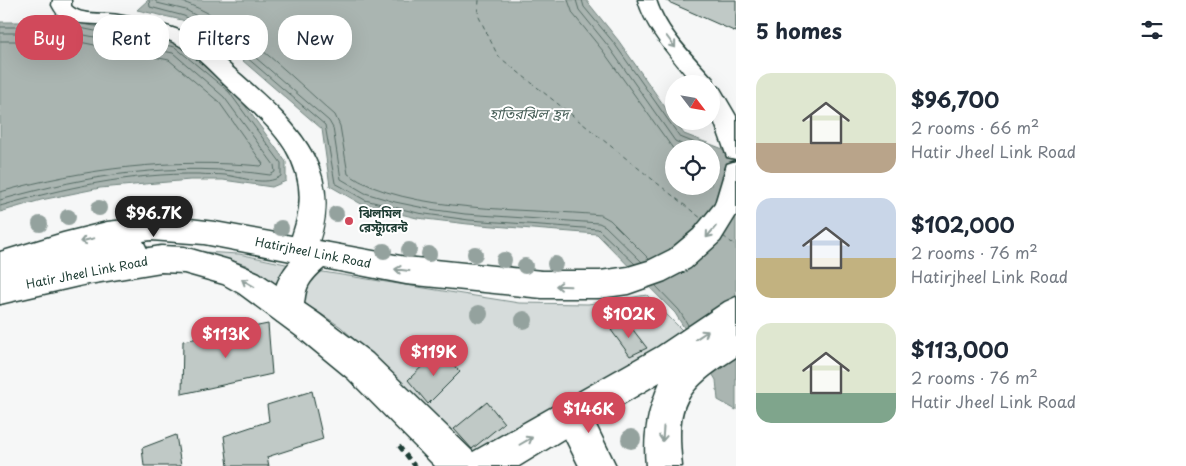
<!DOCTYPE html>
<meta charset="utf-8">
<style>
:root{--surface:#fff;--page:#f6f6f7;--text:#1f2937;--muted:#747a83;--accent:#d1495b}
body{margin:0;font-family:"Playpen Sans","Noto Sans Bengali",sans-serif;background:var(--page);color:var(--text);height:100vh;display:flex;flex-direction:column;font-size:19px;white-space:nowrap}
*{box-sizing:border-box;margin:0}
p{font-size:16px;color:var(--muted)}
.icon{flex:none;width:28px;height:28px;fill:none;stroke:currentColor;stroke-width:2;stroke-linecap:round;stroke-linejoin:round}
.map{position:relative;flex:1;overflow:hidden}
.panel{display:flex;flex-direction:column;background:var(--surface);width:450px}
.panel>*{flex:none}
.banner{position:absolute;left:15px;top:15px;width:475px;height:45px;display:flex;gap:10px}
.needle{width:32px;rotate:121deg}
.buttons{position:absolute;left:665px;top:75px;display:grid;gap:10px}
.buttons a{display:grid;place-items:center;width:55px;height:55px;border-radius:50%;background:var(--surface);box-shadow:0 5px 20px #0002;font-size:25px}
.price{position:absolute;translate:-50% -42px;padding:0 11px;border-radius:18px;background:var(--accent);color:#fff;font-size:16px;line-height:32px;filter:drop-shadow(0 1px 2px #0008)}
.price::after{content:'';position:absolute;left:50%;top:30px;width:15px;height:11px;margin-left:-8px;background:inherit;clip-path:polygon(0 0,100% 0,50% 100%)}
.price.selected{background:#222;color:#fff}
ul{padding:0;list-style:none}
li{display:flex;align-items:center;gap:15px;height:125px;padding:0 20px}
li span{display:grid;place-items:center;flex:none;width:140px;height:100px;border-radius:15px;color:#555}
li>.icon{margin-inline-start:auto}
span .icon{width:60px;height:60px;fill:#fffc;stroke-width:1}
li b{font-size:21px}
h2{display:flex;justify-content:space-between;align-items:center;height:60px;padding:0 20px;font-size:21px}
.chip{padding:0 18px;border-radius:20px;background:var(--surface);box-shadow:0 5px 20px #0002;font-size:18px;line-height:45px}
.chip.selected{background:var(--accent);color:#fff}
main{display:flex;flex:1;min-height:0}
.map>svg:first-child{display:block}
.green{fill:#d6dcdb;stroke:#7a8c88}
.water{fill:#aab5b1;stroke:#72857f;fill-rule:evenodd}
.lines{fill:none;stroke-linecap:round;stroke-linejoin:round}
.shore{stroke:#576d66;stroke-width:1}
.ferry{stroke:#49615a;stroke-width:1;stroke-dasharray:4.5 4;stroke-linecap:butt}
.building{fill:#c0c9c6;stroke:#1f3d34}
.minor-casing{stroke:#1f3d34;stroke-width:3}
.major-casing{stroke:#1f3d34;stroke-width:3}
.path{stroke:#1f3d34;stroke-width:4;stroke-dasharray:6 4.5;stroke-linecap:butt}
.minor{fill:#fff;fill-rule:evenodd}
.major{fill:#fff;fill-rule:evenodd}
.tree{fill:#94a29e}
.oneway{stroke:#8f9e9a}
.poi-dot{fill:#d1495b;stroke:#fff;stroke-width:2}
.labels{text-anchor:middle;stroke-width:4;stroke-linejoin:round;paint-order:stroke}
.poi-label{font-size:12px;font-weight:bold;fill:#1f3d34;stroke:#fff;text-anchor:start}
.street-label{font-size:12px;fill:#1f3d34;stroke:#fff}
.water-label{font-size:14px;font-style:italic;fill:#49615a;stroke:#fff}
</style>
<main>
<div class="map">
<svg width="736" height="466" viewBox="0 0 736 466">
<rect width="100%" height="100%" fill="#f6f7f7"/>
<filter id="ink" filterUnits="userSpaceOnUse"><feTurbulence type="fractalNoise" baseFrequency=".02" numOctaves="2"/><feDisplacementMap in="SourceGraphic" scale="10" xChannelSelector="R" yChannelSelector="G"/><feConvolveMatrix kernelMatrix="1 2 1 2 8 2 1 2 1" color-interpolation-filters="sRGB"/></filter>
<g filter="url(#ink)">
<path class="green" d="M203,252l36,2 84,18 196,31 69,1 59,-9 40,40 -223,125 -91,-103 -32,-30 -95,-62z"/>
<path class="water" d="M148,0h438l32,40 66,94 52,20v256l-18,-10 -2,-20 -41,-67 -78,-79 -129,-10 -51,-6 -54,-13 -33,-19 -8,-57 -101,-87 -39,-22 -45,-10zM674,149h37v37h-37z
M54,18l123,25 56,46 53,73v19l-14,6 -49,-7h-33l-90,8 -59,12 -41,12v-190h36z"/>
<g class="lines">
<path class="shore" d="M149,0l1,7 34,9 40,22 101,87 10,58 30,17 53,13 51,7 129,9 37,35
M155,0l2,3 29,7 41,23 102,88 4,7 8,51 24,14 30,9 34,7 36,5 134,9 6,3 37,36
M177,0c59,18 112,75 158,115l5,11 8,48c58,40 183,34 253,41l9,5 39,39
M568,0l5,14 30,37 71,99
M576,0l3,10 30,37 66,94 16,8
M582,0l2,7 30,36 66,94 30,12
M0,27h36l19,-4 120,24 54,45 52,71v13c-15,11 -39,1 -56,-1 -8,-1 -17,0 -26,-1 -68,-1 -135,14 -199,32
M0,33h37l18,-4 118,24 51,44 50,68 1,7 -5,3c-96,-14 -177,-1 -270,25
M0,41h38l17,-4 114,23 50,42 44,62 -2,2c-90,-8 -174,2 -261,26
M656,286l23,24 9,15"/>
<path class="ferry" d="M479,0l-1,15 20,41 204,163
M723,236l13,10"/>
</g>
<path class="building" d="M664,0h72v32z
M627,322l20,26 -17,8 -19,-26z
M268,324l4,50 -90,20 1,-53z
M439,350l21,22 -32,32 -20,-24z
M312,391l11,48 -56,18 2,9h-41l-4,-30 45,-15 -2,-16z
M487,402l17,21 -32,26 -18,-20z
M176,435l5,31h-37l-2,-18z"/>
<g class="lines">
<g class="minor-casing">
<path id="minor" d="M53,0h18v6c12,11 32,6 47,9 22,4 46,9 66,17 23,9 39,28 57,43 59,52 110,100 71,184l-10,3 -10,-3c-6,-13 2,-26 5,-40 6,-24 2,-47 -11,-69 -16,-25 -40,-45 -62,-66 -16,-16 -32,-33 -53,-43 -19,-8 -41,-13 -62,-16 -15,-2 -30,0 -45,-6 -6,-3 -9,-8 -12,-14z
M161,246l23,1 45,13 30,13 60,41 53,40 101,98 185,-105 67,-45 11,-5v60c-51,33 -61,46 -54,109h-36c-3,-31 2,-56 14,-84l-66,39 22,45h-37l-14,-28 -46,28h-84l-87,-88 -51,-42 -58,-43 -16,-9 -39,-11 -23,-1 -78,13 -83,19v-28l83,-17z"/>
</g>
<g class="major-casing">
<path id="major" d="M638,0h18c10,31 36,55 57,79l2,7 4,1 17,29v43l-9,-2 -16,-45v-28h-18c-20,-26 -46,-52 -55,-84z
M736,161v54l-16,26 -30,27 -25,13 -37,13 -28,4h-58l-136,-14 -82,-16c-27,23 -14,27 -25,53l-11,5 -11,-5c-9,-20 -1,-43 14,-60l-87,-17 -53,-4 -8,1 4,8 -4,9 -60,16 -83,30v-52l63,-19 44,-11 44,-5h22l42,5 191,35 136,14h58l28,-4 20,-6 22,-11 24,-20 21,-26 12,-40z"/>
</g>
<path class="path" d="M399,446l16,20"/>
<use href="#minor" class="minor"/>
<use href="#major" class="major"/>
</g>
<g class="tree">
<circle cx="178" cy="206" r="8"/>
<circle cx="99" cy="208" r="8"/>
<circle cx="126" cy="209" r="8"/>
<circle cx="336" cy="214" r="8"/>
<circle cx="68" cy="217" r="8"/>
<circle cx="40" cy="224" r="8"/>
<circle cx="281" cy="228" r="8"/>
<circle cx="409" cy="250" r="8"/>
<circle cx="384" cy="251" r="8"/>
<circle cx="429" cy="254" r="8"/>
<circle cx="475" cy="254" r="8"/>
<circle cx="504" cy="260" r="8"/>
<circle cx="555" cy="264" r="8"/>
<circle cx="525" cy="266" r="8"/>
<circle cx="479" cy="314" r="9"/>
<circle cx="524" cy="320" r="9"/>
<circle cx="631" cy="439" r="10"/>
</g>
<defs><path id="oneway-shaft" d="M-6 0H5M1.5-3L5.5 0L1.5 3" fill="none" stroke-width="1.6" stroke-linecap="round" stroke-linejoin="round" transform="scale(1.25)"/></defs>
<g class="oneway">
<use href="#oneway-shaft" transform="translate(671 42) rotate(53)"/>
<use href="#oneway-shaft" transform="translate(711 232) rotate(130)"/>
<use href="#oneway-shaft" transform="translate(87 240) rotate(166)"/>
<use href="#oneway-shaft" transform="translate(402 270) rotate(-173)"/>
<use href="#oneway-shaft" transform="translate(248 283) rotate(-149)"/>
<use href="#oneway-shaft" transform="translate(563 286) rotate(-178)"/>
<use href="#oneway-shaft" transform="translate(702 335) rotate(-34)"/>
<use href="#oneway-shaft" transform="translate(663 434) rotate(94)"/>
<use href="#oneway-shaft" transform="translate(526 441) rotate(-30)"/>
</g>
</g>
<circle class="poi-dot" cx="349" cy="221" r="5"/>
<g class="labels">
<g class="poi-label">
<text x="359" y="218">ঝিলমিল<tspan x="359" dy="14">রেস্ট্যুরেন্ট</tspan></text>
</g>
<g class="street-label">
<text transform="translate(313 253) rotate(11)" y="4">Hatirjheel Link Road</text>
<text transform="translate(87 273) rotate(-11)" y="4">Hatir Jheel Link Road</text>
</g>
<g class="water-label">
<text x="529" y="119">হাতিরঝিল হ্রদ</text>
</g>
</g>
</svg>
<div class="buttons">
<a><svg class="needle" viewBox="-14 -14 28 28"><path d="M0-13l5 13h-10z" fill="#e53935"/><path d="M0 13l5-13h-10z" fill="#747a83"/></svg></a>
<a><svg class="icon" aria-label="locate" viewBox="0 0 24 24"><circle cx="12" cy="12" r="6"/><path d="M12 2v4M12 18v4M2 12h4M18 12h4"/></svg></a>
</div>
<b class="price selected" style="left:154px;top:238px">$96.7K</b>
<b class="price" style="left:629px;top:339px">$102K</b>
<b class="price" style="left:226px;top:359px">$113K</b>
<b class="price" style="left:434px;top:377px">$119K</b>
<b class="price" style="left:589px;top:434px">$146K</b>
<div class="banner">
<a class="chip selected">Buy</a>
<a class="chip">Rent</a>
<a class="chip">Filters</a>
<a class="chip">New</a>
</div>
</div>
<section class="panel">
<h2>5 homes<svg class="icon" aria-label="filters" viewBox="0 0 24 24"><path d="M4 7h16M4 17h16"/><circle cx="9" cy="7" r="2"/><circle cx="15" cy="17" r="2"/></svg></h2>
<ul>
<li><span style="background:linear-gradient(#dfe7d0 70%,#b9a48a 0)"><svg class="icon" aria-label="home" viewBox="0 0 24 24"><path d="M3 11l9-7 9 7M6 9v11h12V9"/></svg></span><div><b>$96,700</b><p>2 rooms · 66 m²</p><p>Hatir Jheel Link Road</p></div></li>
<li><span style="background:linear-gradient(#c9d6e8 60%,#c2b280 0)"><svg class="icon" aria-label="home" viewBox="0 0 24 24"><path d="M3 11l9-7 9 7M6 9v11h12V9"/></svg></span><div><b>$102,000</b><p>2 rooms · 76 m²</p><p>Hatirjheel Link Road</p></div></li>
<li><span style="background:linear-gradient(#dfe7d0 70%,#7fa58c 0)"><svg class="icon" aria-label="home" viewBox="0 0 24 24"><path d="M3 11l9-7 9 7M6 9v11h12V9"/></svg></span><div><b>$113,000</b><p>2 rooms · 76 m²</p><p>Hatir Jheel Link Road</p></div></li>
</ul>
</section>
</main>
